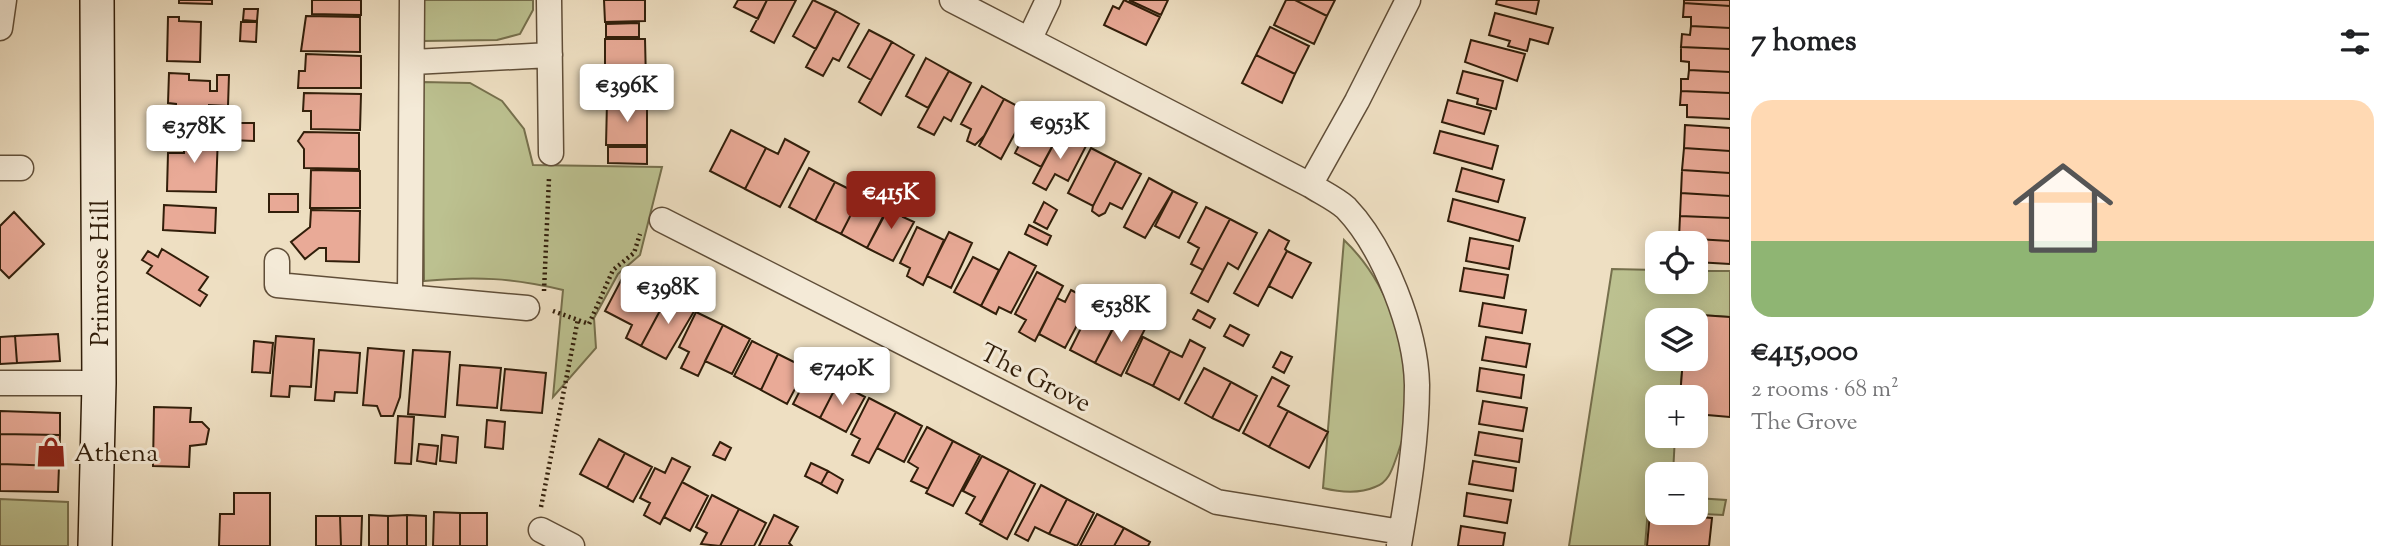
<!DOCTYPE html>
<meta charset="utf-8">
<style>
:root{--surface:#fff;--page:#f6f6f6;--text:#202124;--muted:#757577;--line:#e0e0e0;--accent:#8f2418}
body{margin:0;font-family:"Sorts Mill Goudy",serif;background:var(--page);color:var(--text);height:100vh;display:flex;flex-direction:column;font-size:26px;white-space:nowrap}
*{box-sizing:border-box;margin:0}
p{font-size:23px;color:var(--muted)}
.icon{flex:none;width:38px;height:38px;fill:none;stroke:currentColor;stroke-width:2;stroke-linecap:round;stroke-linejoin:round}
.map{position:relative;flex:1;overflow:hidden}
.sheet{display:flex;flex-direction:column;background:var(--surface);width:665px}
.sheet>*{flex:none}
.fabs{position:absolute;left:1645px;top:231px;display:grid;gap:14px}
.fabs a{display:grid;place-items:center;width:63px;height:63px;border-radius:14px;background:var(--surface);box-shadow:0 4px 18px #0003;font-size:35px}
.price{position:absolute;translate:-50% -60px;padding:0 16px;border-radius:7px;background:#fff;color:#222;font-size:23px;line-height:46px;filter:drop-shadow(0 2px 4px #0008)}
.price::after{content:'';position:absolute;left:50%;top:42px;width:21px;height:16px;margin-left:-10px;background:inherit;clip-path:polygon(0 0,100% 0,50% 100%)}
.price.selected{background:var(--accent);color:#fff}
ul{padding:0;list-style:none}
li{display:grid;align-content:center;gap:14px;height:371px;padding:0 21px}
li+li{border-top:2px solid var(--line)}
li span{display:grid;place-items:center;height:217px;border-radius:21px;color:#555}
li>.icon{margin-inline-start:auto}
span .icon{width:126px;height:126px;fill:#fffc;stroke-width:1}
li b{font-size:30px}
h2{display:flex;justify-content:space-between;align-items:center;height:84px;padding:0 21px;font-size:30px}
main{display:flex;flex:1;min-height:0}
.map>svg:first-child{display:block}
.green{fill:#bcc190;stroke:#76704d;stroke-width:2}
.building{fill:#e9aa97;stroke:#311e0a;stroke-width:2}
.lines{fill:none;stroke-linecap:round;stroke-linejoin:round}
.minor-casing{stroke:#604e38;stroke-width:27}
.secondary-casing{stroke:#311e0a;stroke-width:36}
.path{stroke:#311e0a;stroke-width:4.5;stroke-dasharray:2 3.5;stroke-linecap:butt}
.minor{stroke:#f4ead7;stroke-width:24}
.secondary{stroke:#f4ead7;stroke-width:33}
.labels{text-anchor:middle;stroke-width:6;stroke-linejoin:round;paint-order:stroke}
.street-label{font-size:26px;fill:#311e0a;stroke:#f4ead7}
.poi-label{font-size:26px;fill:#311e0a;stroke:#f4ead7;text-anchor:start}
</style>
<main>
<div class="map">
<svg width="1730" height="546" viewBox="0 0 1730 546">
<rect width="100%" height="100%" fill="#eedfc2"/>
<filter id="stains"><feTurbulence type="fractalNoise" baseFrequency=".00286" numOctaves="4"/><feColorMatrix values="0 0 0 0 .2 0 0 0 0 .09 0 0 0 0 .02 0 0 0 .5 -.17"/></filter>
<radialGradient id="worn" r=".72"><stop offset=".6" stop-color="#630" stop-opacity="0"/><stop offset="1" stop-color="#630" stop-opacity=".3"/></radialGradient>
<path class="green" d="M422,0h111v10l-13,24 -23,6 -74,1z
M423,82l47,1 32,18 22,28 9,36 129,2 -22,88 -22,19 -24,44 2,30 -43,49 10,-107c-52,-12 -86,-14 -139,-9z
M1344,240c53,50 80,144 54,213 -5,13 -8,29 -23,34 -16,7 -36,5 -52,1z
M1612,269l45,1v12h39v-11h34v46l-44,-3 -1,6h-28v39h26l-3,38h-23v39h18l-2,38h-16v35h-9l-3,37h-76z
M1696,498l30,2 -3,15 -41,-2h14z
M0,499l68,3v44h-68z"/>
<path class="building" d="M179,0h33v4l-33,-1z
M312,0h49v15l-49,-1z
M604,0h41v21l-40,1z
M738,0h29l-9,19 -24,-12z
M767,0h29l-22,43 -23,-12z
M813,0l23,11 -20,38 -23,-13z
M1124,0l36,17 -14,28 -42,-20 9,-19 6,3z
M1129,0h39l-7,15z
M1286,0h9l32,16 -13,28 -40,-19z
M1295,0h40l-8,16z
M1497,0h42l-3,14 -40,-10z
M1684,0h46v6l-46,-3z
M1684,3l46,3v22l-39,-2v-9h-8z
M244,9h14l-1,12 -14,-1z
M836,11l23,13 -20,37 -6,-3 -10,18 -17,-9z
M1495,13l58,15 -5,16 -18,-5 -3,12 -19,-5 2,-5 -21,-6z
M306,16l54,1v35l-59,-1z
M168,17h11v4l22,1 -1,40 -33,-1z
M241,22h16l-1,20 -16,-1z
M639,23v14h-33v-13z
M1691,26l39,2v21l-49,-2 1,-13 8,1z
M1270,27l39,19 -14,28 -39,-19z
M869,30l23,12 -21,38 -23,-13z
M605,39h40l1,43h-41z
M1471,40l54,14 -8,27 -52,-19z
M892,42l22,13 -33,60 -22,-13z
M1681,47l49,2v23l-41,-2v-8l-8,-1z
M306,54l55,2v32h-63l1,-17h6z
M1256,55l39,19 -13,29 -40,-20z
M926,58l23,13 -21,37 -22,-12z
M1689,70l41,2v21l-49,-2v-12h7z
M949,71l22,12 -20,38 -7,-4 -10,18 -16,-8z
M1463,71l40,10 -7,28 -19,-5 1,-5 -21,-6z
M169,73l20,1v6l21,1v10h7v-16h12l-1,31 -19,-1v17l-33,-1v-17l-8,-1z
M607,84l30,1v15l-30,-1z
M982,86l22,13 -20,37 -9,9 -8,-4 4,-12 -10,-5z
M1681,91l49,2v26l-43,-2v-12h-7z
M304,93l57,1 -1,36 -49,-1v-18h-8z
M1004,99l23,12 -26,48 -22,-13z
M1448,100l43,11 -7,23 -42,-12z
M607,102h40v43h-41z
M1033,118l27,14 -19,35 -26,-14z
M229,123h25v18l-25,-1z
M1685,125l45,3v23l-46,-3z
M731,130l35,18 -21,41 -35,-18z
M1440,131l58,15 -6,23 -58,-16z
M304,132l55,1v36l-55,-1v-19l-6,-8z
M1060,132l26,14 -18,35 -13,-7 -9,16 -13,-7z
M184,133l34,1 -2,58 -49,-1 1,-38h16z
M785,139l24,13 -29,55 -35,-18 21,-41 12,6z
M608,147h39v17l-39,-1z
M1091,148l25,13 -23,45 -25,-13z
M1684,148l46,3v22l-48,-3z
M1116,161l25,13 -19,35 -12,-6 -5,10 -6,3 -7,-5 1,-5z
M809,168l26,14 -20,39 -26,-14z
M1462,168l42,12 -6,22 -42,-11z
M311,170l49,1v37h-50z
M1682,170l48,3v23l-49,-3z
M1149,178l24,13 -28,47 -21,-11z
M835,182l26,13 -20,39 -26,-13z
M1173,191l24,12 -18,35 -24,-12z
M1681,193l49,3v22l-50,-2z
M269,194h29v18h-29z
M861,195l27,14 -21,39 -26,-14z
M893,197l16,8 -6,12 11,5 -21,39 -26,-13z
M1453,199l72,19 -6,23 -71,-20z
M1044,202l13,8 -10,19 -13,-7z
M164,205l52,3 -1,25 -52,-3z
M1206,207l24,12 -27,51 -12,-6 8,-16 -11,-6z
M311,210l49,1 -1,51 -33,-1v-13h-7l-14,11 -14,-17 19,-15z
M14,212l30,32 -35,34 -9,-9v-43z
M1680,216l50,2v23l-51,-3z
M1230,219l27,14 -19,36 -10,-6 -20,39 -17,-9z
M1029,225l22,11 -4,9 -22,-11z
M917,227l27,13 -21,45 -16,-9 3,-8 -10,-5z
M1269,230l20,11 -4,8 2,2 -29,55 -24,-13z
M949,232l23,11 -21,45 -24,-12z
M1470,238l43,8 -4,23 -43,-8z
M1679,238l51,3v23l-34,-2v-19h-17z
M162,249l46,28 -9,13 8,5 -7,11 -53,-33 5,-7 -10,-6 6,-9 10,6z
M1287,251l24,12 -19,35 -23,-12z
M1009,252l27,14 -25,47 -12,-6 -3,7 -15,-8z
M973,257l26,13 -18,36 -27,-14z
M628,267l21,11 -5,9 8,4 4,-7 14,8 -29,54 -15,-8 6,-13 -27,-14z
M1464,268l44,7 -4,23 -44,-7z
M1037,272l26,14 -28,55 -16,-9 7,-12 -11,-6z
M1071,290l15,8 -7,12 5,2 -19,36 -26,-14 18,-36 8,4z
M669,294l27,14 -30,51 -25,-13z
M1483,303l43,7 -4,23 -43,-7z
M1198,310l17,9 -5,9 -17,-9z
M696,312l27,13 -25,51 -17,-8 8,-16 -10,-5z
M1121,312l26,13 -26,51 -26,-13z
M1088,314l26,13 -19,36 -25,-13z
M1686,314l44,3v100l-34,-3v-17h-16l3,-38h13v-39h-11z
M723,325l27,14 -18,35 -27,-13z
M1230,325l19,10 -6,11 -19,-10z
M58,334l2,27 -43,2 -2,-27z
M15,336l2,27 -17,1v-27z
M276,336l38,3 -3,48 -21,-1 -1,11 -18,-1z
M1143,337l27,14 -17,35 -27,-13z
M1486,337l44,7 -4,23 -44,-7z
M1190,340l15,8 -26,52 -26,-14 17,-35 12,6z
M254,341l19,2 -3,30 -18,-1z
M752,341l26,13 -17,36 -27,-14z
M368,348l36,3 -4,46 -7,19h-12l-4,-10 -14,-1z
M319,350l41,3 -3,40 -22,-1 -1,9 -19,-1z
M413,350l37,2 -5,65 -37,-3z
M1281,352l11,5 -8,16 -11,-6z
M778,354l28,14 -19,36 -26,-14z
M460,365l41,3 -4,40 -40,-3z
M1204,368l27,14 -19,36 -27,-15z
M1480,368l44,7 -3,23 -44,-7z
M505,369l41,4 -4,40 -41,-3z
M811,369l27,14 -18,35 -27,-14z
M1272,377l17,9 -11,20 10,5 -19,36 -26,-14z
M1231,382l26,14 -18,35 -27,-13z
M838,383l27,14 -19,35 -26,-14z
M869,398l27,14 -27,51 -17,-8 8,-16 -9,-5z
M1483,401l44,7 -4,23 -44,-7z
M154,407l37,1 -1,14h12l7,7 -3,15 -16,2 -1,21 -36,-1z
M0,411l60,2v22l-60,-1z
M1288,411l40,21 -19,36 -40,-21z
M896,412l26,14 -18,36 -27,-14z
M398,416l16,1 -3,47 -16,-1z
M487,420l18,2 -2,27 -18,-2z
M927,427l26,14 -25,48 -17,-8 7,-13 -10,-6z
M1479,432l43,7 -3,23 -44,-7z
M0,434l60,1 -1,31 -59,-2z
M442,435l16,2 -2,26 -16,-2z
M599,439l26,14 -18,35 -27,-14z
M953,441l27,14 -27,51 -27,-13z
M720,442l11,6 -6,12 -12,-5z
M419,444l19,2 -2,18 -19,-3z
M625,453l27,14 -19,35 -26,-14z
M982,456l27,14 -27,52 -16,-9 9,-16 -12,-6z
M672,458l18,9 -30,57 -16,-9 6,-12 -10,-5 15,-30 10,5z
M1473,461l43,7 -3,23 -44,-7z
M811,463l17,8 -7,13 -16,-8z
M0,464l59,2 -1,26 -58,-1z
M1009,470l26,14 -28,55 -27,-15z
M828,471l15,9 -6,13 -16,-9z
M682,482l26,14 -18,35 -26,-14z
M1041,485l26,14 -18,35 -14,-7 -7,14 -13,-7z
M234,493h36v53h-51l1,-32h14z
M1467,493l44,7 -4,23 -43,-7z
M712,495l27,14 -19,37 -19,-2 6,-11 -11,-6z
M1067,499l27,14 -17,33 -28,-12z
M739,509l27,14 -12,23h-34z
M434,512l26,1v33h-27z
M460,513h27v33h-27z
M1650,513l62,5 -3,28h-62z
M1097,514l27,14 -10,18h-34z
M369,515l19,1v30h-19z
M407,515v31h-19v-30z
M407,515l19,1v30h-19z
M774,515l24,12 -9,16 3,3h-33z
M316,516h24l1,30h-25z
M340,516h22l-1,30h-20z
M1461,526l44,7 -2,13h-45z
M1124,528l26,14 -2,4h-34z"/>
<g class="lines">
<g class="minor-casing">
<path id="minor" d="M549,0l2,153
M952,0l358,185c11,7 26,14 36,23 38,40 70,122 71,177 0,53 -9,108 -18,160
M0,28l4,-28
M1030,38l18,-38
M413,62l137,-7
M0,168h21
M1310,185l47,-84 51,-101
M662,220l555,282 184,30
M277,261v24l250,23
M410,296l2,-296
M0,383h99
M541,530l31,16"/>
</g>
<g class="secondary-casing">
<path id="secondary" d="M95,546l4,-163 -2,-383"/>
</g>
<path class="path" d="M544,291l5,-113
M553,311l36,13 24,-54 21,-17 6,-19
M541,507l37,-188"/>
<use href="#minor" class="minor"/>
<use href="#secondary" class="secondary"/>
</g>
<defs>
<g id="shop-bare" transform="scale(2.415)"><path d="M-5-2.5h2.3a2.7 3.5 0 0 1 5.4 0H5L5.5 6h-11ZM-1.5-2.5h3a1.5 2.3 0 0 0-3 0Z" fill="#8f2418" stroke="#f4ead7" stroke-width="2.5" paint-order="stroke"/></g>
</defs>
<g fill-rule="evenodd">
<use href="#shop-bare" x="51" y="452"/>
</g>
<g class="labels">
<g class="street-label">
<text transform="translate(99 273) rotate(-90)" y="9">Primrose Hill</text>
<text transform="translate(1036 377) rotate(27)" y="9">The Grove</text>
</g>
<g class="poi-label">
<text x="74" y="461">Athena</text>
</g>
</g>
<rect width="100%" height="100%" filter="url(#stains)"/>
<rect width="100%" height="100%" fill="url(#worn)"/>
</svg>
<div class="fabs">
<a><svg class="icon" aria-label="locate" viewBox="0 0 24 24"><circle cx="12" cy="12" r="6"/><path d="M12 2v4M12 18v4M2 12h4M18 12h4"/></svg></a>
<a><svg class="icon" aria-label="layers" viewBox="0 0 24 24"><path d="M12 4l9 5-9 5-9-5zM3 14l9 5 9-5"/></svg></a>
<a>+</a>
<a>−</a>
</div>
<b class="price" style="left:627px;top:124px">€396K</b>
<b class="price" style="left:1060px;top:161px">€953K</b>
<b class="price" style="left:194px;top:165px">€378K</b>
<b class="price selected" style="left:891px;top:231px">€415K</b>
<b class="price" style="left:668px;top:326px">€398K</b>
<b class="price" style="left:1121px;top:344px">€538K</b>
<b class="price" style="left:842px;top:407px">€740K</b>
</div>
<section class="sheet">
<h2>7 homes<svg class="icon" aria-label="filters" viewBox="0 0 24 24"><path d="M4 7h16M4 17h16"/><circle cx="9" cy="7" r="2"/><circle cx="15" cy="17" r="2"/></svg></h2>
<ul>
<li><span style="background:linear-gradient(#ffd9b3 65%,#8fb573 0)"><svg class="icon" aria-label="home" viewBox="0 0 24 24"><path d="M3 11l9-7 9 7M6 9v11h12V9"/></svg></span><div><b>€415,000</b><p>2 rooms · 68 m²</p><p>The Grove</p></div></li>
</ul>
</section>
</main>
